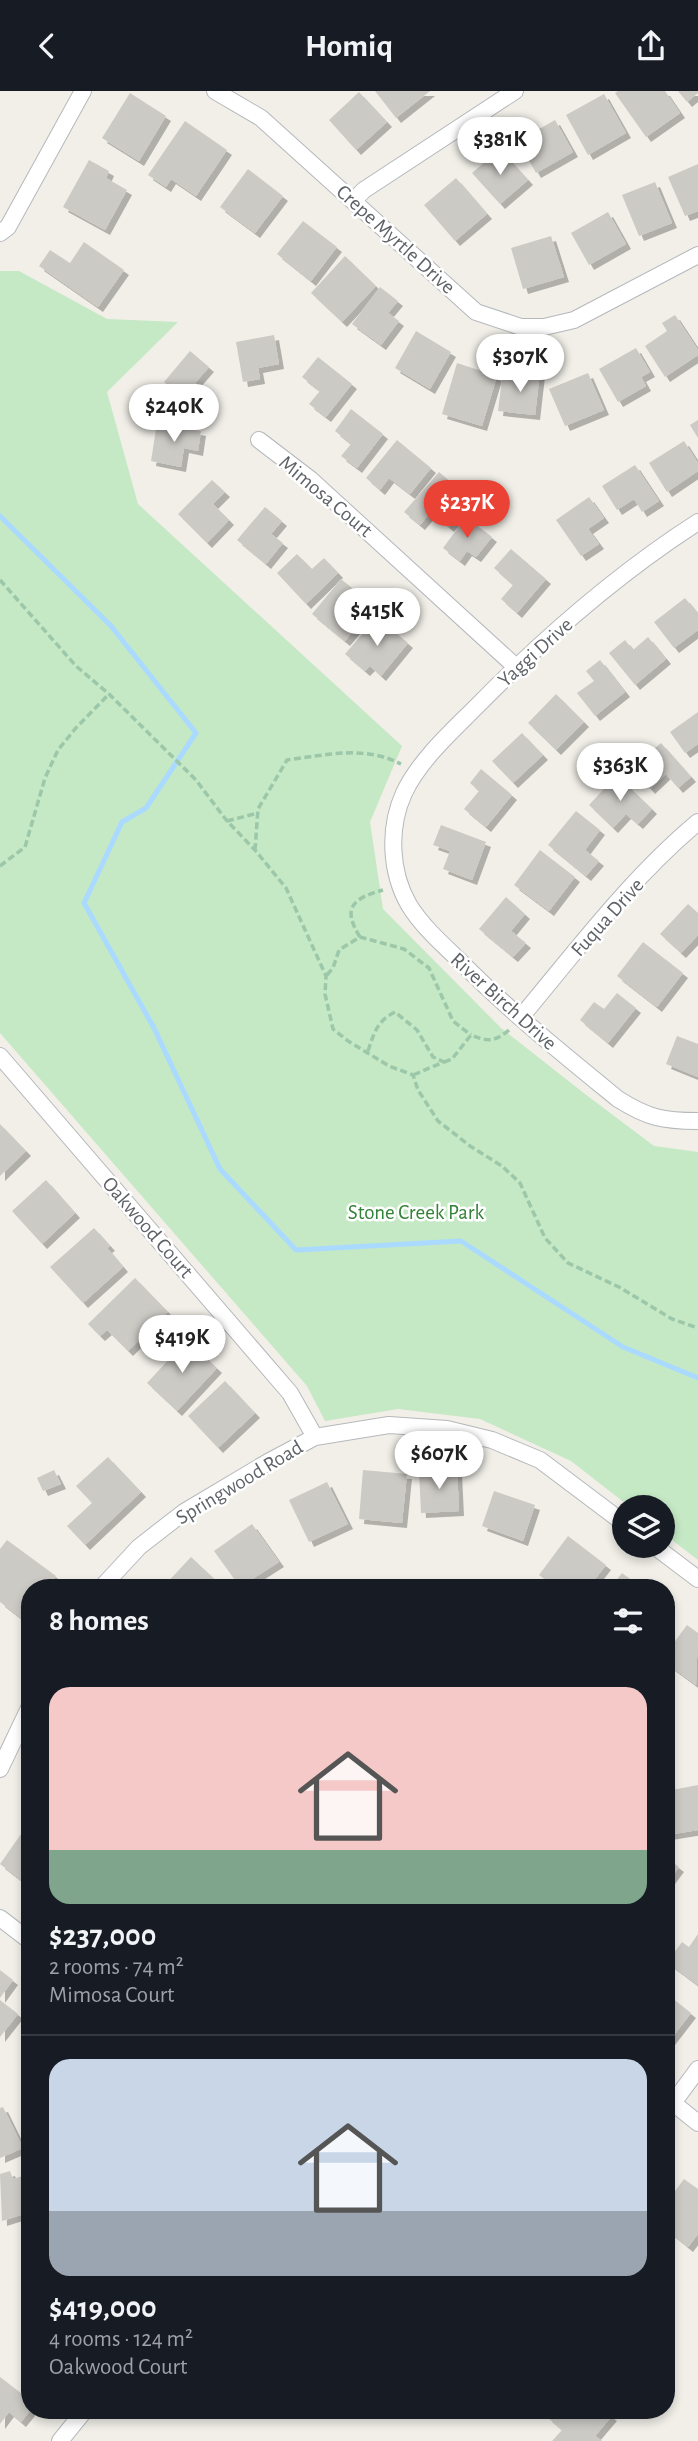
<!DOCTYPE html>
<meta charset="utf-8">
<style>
:root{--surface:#171b24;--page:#20242c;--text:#f1f3f6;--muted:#9ea1a6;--line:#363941;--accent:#ea4335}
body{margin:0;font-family:"Alegreya Sans",sans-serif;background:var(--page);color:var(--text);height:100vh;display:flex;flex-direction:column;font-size:26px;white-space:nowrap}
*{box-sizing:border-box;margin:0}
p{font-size:23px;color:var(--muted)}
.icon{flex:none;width:38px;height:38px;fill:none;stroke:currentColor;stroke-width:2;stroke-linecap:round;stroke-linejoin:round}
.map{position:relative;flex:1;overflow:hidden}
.details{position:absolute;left:21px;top:1488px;width:654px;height:840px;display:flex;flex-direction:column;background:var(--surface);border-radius:28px;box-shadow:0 4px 10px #0003}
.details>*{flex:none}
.buttons{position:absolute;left:612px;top:1404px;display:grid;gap:14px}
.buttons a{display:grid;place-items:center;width:63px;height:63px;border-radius:50%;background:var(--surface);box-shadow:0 4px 10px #0003;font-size:35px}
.price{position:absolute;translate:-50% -60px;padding:0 16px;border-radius:24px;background:#fff;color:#222;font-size:23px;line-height:46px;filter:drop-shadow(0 2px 4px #0008)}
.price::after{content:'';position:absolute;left:50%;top:42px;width:21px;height:16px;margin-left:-10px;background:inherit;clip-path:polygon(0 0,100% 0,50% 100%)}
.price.selected{background:var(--accent);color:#fff}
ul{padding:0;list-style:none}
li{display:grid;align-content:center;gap:14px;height:371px;padding:0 28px}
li+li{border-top:2px solid var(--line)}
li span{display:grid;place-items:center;height:217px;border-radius:21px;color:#555}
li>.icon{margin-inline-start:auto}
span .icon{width:126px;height:126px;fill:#fffc;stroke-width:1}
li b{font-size:30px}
h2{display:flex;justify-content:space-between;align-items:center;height:84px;padding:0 28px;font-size:30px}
header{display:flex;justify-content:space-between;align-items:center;height:91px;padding:0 28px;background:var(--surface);font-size:32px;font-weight:600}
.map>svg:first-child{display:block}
.green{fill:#c5e8c5}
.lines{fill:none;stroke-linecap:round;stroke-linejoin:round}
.stream{stroke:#aadaff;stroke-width:5}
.building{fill:#cccac5;filter:url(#shadow)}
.street-casing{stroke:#b5b8bc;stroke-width:18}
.path{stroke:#9cc7a9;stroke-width:3.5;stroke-dasharray:7 3.5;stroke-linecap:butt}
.street{stroke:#fff;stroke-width:16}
.labels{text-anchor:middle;stroke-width:5;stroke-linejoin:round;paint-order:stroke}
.street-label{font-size:21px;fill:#5f6368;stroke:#fff}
.park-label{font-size:21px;fill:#348238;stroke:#fff}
</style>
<header><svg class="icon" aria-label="back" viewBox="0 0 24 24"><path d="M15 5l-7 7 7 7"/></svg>Homiq<svg class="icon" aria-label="share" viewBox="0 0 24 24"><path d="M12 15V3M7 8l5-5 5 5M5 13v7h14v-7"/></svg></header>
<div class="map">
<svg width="698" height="2350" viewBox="0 0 698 2350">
<defs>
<filter id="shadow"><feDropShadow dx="5" dy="5" stdDeviation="0" flood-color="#0004"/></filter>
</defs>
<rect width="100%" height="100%" fill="#f1efe8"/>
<path class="green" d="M0,180h19l88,48 71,3 -71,70 31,112 264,242 -32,76 13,87 118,119 84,66 69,52 44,6v408l-35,-27v-26h-33l-59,-46 -91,-42 -82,-10 -73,12 -18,-35 -307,-353z"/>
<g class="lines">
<path class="stream" d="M0,425l111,110 85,107 -50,75 -24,14 -38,81 70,125 66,141 76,81 165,-9 162,106 75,31"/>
</g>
<path class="building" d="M375,0h55l-34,27z
M618,0h47l15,22 -34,24 -31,-44z
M678,0h20v2l-11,9z
M359,1l28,30 -31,28 -27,-30z
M130,2l36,23 -27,45 -37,-23z
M604,3l22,39 -38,22 -22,-40z
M555,29l18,32 -37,21 -18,-32z
M185,30l42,29 -31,46 -25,-17 -5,8 -18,-12z
M500,58l28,31 -28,24 -28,-31z
M89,69l20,11 -3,7 21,12 -22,40 -42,-23z
M698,73v47l-13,5 -17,-39z
M248,78l35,27 -28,37 -35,-26z
M456,87l31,36 -32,27 -31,-36z
M655,91l17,41 -33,13 -17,-41z
M608,121l18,32 -37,21 -18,-32z
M303,130l34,26 -26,34 -34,-27z
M551,145l13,41 -41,12 -12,-41z
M84,151l40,28 -26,37 -59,-41 11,-16 20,13z
M345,165l31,30 -34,36 -31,-29z
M380,196l18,14 -10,12 11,8 -18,24 -29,-21z
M675,224l23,35v5l-33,22 -20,-31 22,-15 -5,-8z
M416,240l35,21 -21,37 -35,-21z
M274,244l5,29 -21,4 2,11 -17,3 -7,-40z
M636,257l14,24 -9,5 5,9 -28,16 -19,-33z
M190,260l19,16 -14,16 16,14 -13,15 -34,-30z
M318,266l34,27 -26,33 -17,-13 11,-13 -18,-14z
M457,272l40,13 -15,50 -40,-12z
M522,279l18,2 -5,43 -37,-4 4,-32 18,2z
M588,282l16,37 -39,16 -16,-37z
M351,318l32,25 -26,34 -16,-12 10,-12 -16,-13z
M698,329v18l-8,-13z
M157,332l44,8 -3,20 -14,-3 -3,19 -30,-6z
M397,349l34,28 -21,26 -21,-16 -9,12 -14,-12z
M684,350l14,22v8l-31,21 -18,-29z
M635,374l24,36 -17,11 -8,-13 -17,11 -15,-24z
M439,381l33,28 -23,27 -18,-15 -11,13 -16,-13z
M212,389l13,12 -12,12 16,16 -22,23 -29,-29z
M589,406l15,21 -16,11 11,15 -18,12 -25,-36z
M265,416l17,14 -11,13 12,9 -17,21 -29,-24z
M466,426l26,20 -16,20 -9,-6 -7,10 -17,-13z
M511,458l35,30 -29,34 -16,-14 12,-14 -19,-17z
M297,463l15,15 12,-11 14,15 -32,31 -29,-31z
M341,488l33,27 -29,35 -33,-27z
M685,507l13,16v16l-24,18 -20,-26z
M377,526l31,26 -27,33 -11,-10 -5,5 -20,-17z
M648,546l18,22 -31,26 -26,-32 16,-13 8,10z
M600,569l25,32 -30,24 -18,-23 17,-12 -8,-10z
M556,603l28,28 -28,28 -28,-27z
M698,621v32l-13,9 -15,-21z
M522,642l21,22 -30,28 -21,-22z
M661,652l30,34 -13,11 -12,-14 -16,15 -18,-21z
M481,678l31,26 -26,32 -22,-18 15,-18 -9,-8z
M617,684l35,34 -14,15 -12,-10 -13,14 -24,-23z
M576,720l24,19 -15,20 14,11 -13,15 -38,-31z
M441,734l45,17 -14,38 -29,-11 7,-18 -17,-6z
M540,759l35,27 -26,34 -35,-26z
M506,806l19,17 -14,17 15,12 -13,14 -34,-28z
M688,813l10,9v22l-17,18 -21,-19z
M643,851l40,31 -26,34 -40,-31z
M617,902l19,15 -28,35 -28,-23 14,-18 10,7z
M677,945l21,8v33l-32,-13z
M0,1033l26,27 -26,25z
M46,1089l29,33 -33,31 -30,-33z
M94,1137l16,18 -3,2 16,19 -40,36 -33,-36z
M135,1187l33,34 -40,39 -21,-21 -7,6 -12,-12z
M187,1249l30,28 -40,43 -30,-28z
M225,1290l30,32 -37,35 -30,-32z
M108,1366l33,35 -56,53 -18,-19 25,-23 -16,-17z
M457,1378l2,42 -38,2 -2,-42z
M54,1379l7,14 -18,7 -6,-13z
M363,1379l44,4 -5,49 -43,-4z
M327,1391l21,42 -39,18 -20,-42z
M494,1400l41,14 -12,36 -41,-15z
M252,1433l27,38 -39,25 -26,-36z
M568,1445l38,29 -17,22h-34l-16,-12z
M7,1449l49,36 -9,11h-17v30l-4,5 -26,-20v-53z
M191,1466l32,30h-60z
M622,1482l19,14h-30z
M344,1490l68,1v5h-68z
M687,1534l11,8 -2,52 -26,-19 6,-8 -9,-6z
M698,1694v45l-31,5v-44z
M28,1733l2,2v61l-30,-23z
M667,1767l12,9 -12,16z
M698,1843v51l-31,-23 15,-20 7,5z
M0,1879l13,10 -13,18z
M667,1903l24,19 -24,31z
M0,1909l18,14 -18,23z
M3,2016l20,41 -23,10v-50z
M10,2080l3,8 13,-4 4,11v26l-28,9 -2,-47z
M684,2088l14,10v45l-10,13 -21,-17v-28z
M0,2286l30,23v11l-9,11 -12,-10 -9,12z
M554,2319h50l8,6 -17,20 7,5h-50l10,-11 -15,-13z"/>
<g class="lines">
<g class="street-casing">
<path id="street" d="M215,0l46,27 215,194 45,15h23l30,-7 124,-65
M353,110l11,-11 151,-99
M0,142l8,-6 75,-136
M259,349l51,39 206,188
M698,431c-81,52 -156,118 -223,186 -25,25 -56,53 -71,85 -16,35 -14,79 5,112 13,21 32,38 50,55 49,50 105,95 159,139 30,19 45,22 80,22
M521,926c56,-67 110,-139 177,-195
M0,965l290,337 25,44
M653,1454l45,34
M102,1496l37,-40 45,-35 84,-50 47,-25 74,-12 58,4 45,11 48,20 85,64
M0,1678l30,-63
M0,1827l30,23
M698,1978l-25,34 25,20
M60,2350l25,-31"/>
</g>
<path class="path" d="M0,489l76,86 33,28 87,86 31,41 28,29 31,38 40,88 -1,18 8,35 15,12 41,25 24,9 5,15 20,31 32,25 32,20 18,17 25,55 23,25 51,24 53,32 26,9
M227,730l31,-8
M255,759l3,-41 29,-49c40,-5 77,-15 114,4
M0,775l25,-19 20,-69 13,-28 17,-21 34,-35
M360,846c-19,-30 -6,-39 23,-47
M327,884l6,-7 6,-18 21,-13 44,12 25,19 24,53 18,14
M368,960c6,-18 9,-30 27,-39l22,18 16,27 11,5 -31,13
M444,971l8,-3 19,-24c18,7 23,7 38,-5"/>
<use href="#street" class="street"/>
</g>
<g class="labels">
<g class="street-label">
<text transform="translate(396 148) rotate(42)" y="7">Crepe Myrtle Drive</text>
<text transform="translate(326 405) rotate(40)" y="7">Mimosa Court</text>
<text transform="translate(535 561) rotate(-42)" y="7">Yaggi Drive</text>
<text transform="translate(607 826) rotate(-48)" y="7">Fuqua Drive</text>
<text transform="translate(504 910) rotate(42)" y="7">River Birch Drive</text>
<text transform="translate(148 1136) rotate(49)" y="7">Oakwood Court</text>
<text transform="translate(239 1391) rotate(-31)" y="7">Springwood Road</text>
</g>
<g class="park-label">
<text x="416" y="1128">Stone Creek Park</text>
</g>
</g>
</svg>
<div class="buttons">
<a><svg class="icon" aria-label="layers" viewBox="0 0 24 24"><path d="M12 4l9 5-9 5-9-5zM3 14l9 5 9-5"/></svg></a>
</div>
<b class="price" style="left:500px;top:86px">$381K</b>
<b class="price" style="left:520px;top:303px">$307K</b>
<b class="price" style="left:174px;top:353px">$240K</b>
<b class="price selected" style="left:467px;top:449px">$237K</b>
<b class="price" style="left:377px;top:557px">$415K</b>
<b class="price" style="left:620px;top:712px">$363K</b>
<b class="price" style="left:182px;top:1284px">$419K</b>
<b class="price" style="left:439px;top:1400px">$607K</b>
<section class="details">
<h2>8 homes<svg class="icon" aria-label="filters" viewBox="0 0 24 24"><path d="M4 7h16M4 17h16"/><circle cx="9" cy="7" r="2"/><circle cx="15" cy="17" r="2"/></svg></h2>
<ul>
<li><span style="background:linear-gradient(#f6c9c9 75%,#7fa58c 0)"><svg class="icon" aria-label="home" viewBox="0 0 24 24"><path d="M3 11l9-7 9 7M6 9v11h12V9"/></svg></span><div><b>$237,000</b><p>2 rooms · 74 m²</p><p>Mimosa Court</p></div></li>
<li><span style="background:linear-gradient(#c9d6e8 70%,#9aa5b1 0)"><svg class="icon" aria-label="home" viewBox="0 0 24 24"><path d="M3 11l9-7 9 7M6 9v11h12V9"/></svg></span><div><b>$419,000</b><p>4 rooms · 124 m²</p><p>Oakwood Court</p></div></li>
</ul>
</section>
</div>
